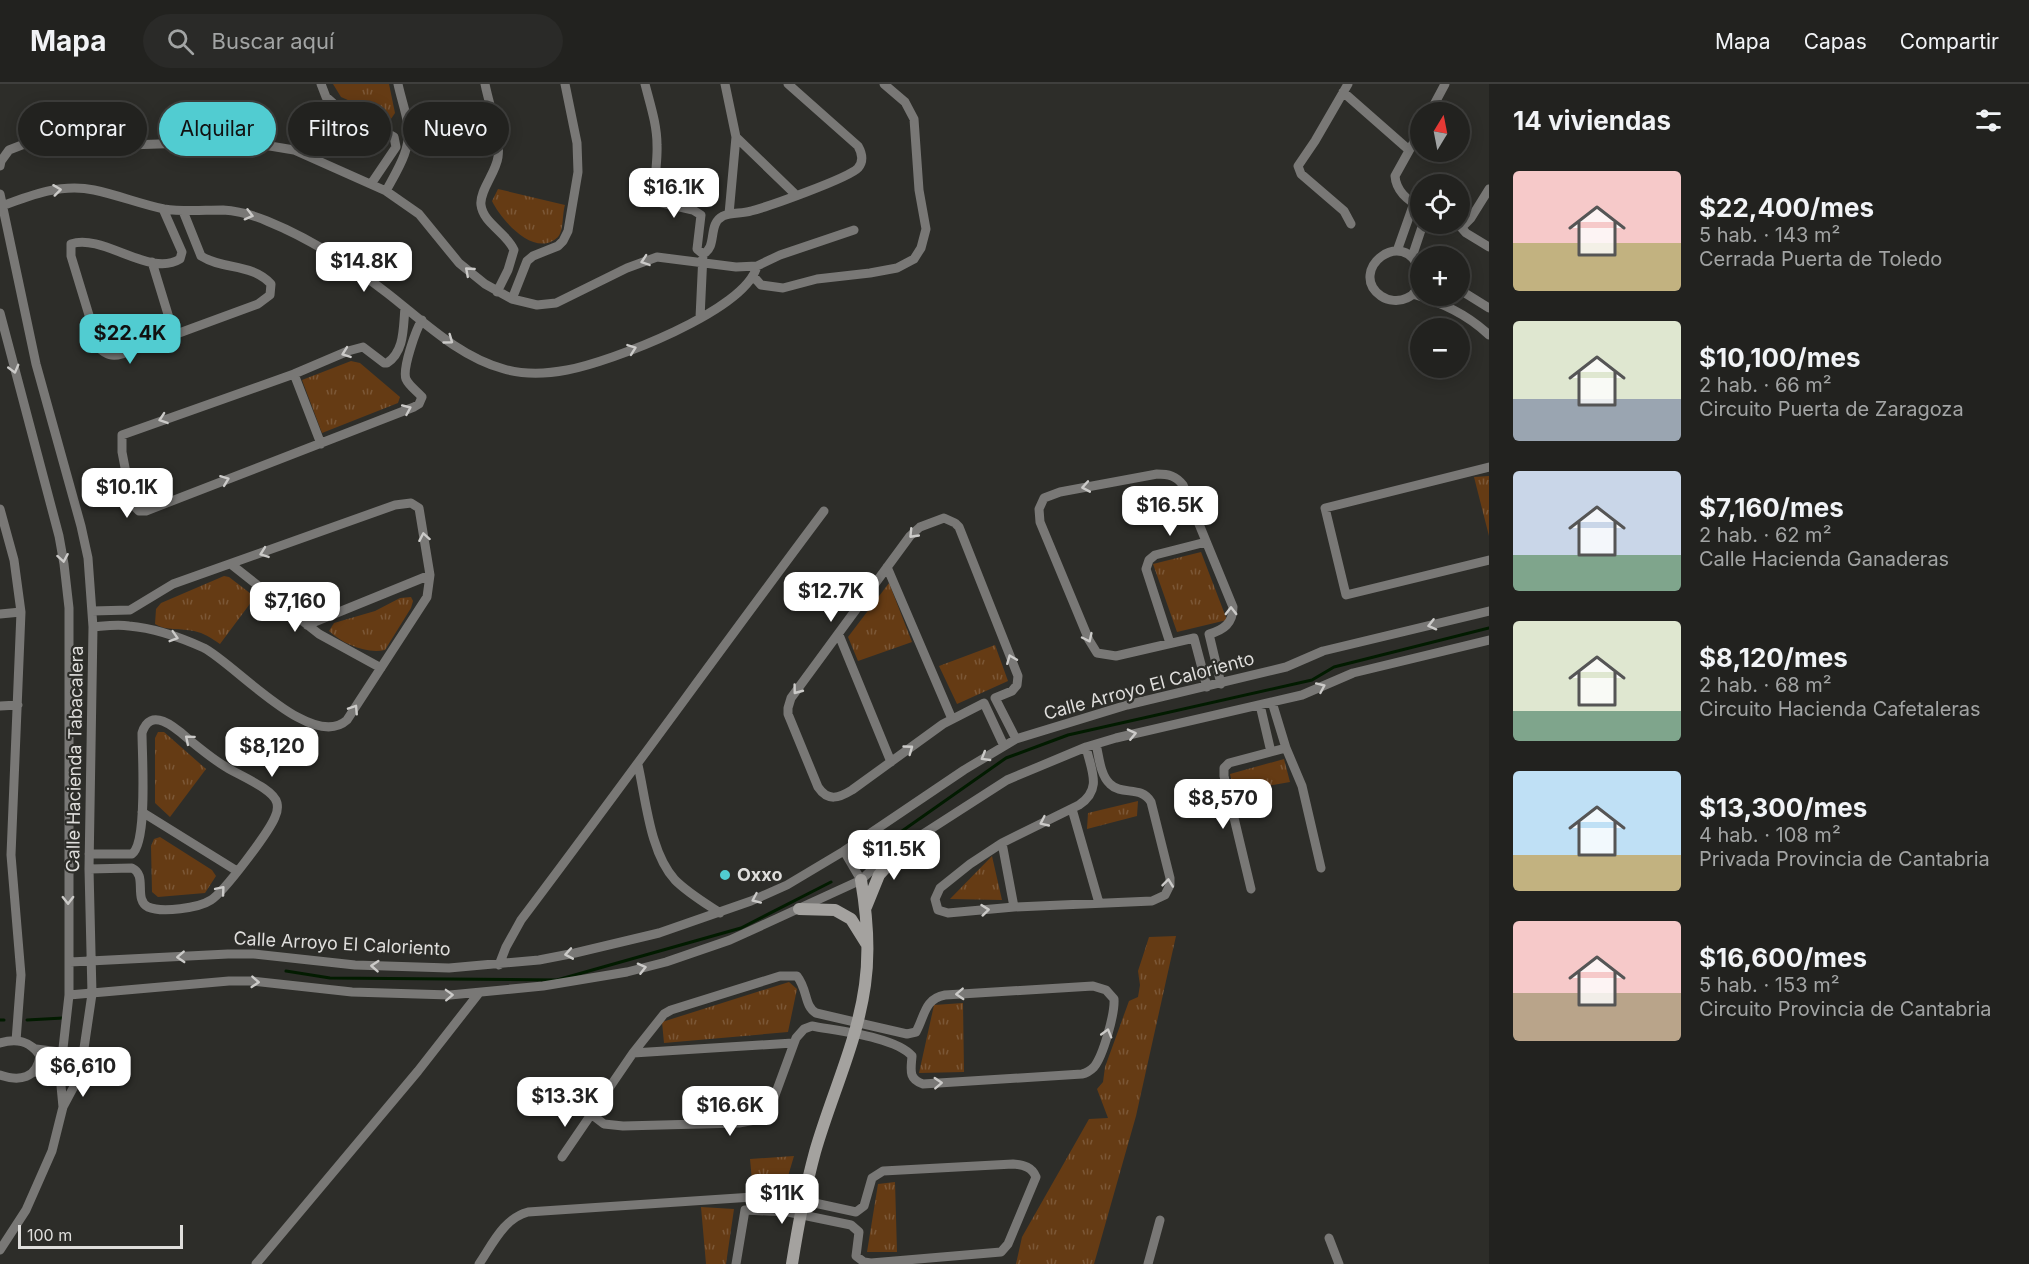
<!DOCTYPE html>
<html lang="es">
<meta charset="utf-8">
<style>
:root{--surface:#22221f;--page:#2a2a28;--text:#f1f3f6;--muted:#a2a4a4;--line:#3f3f3d;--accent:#51ccd1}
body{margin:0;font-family:Inter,sans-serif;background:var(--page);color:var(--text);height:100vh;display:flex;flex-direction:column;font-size:22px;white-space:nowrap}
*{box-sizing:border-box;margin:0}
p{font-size:20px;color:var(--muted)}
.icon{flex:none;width:33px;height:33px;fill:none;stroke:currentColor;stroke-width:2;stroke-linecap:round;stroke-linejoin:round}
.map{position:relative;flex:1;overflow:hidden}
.sheet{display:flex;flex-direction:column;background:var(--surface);width:540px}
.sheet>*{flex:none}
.guide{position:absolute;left:18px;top:18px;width:570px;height:54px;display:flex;gap:12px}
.needle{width:39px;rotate:10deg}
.buttons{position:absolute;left:1410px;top:18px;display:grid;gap:12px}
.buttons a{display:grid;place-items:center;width:60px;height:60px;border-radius:50%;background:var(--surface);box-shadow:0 3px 15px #0003,0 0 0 2px var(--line);font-size:30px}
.scale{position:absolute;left:18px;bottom:15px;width:165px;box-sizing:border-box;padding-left:6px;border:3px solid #dfdedc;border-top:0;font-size:16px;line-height:21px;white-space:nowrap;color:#dfdedc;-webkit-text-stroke:4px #2d2d29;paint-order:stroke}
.price{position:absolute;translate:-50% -51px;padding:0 14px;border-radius:12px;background:#fff;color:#222;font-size:20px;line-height:39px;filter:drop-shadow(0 2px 3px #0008)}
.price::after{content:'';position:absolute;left:50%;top:36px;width:18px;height:14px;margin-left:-9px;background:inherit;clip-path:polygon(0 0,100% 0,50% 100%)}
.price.current{background:var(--accent);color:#111}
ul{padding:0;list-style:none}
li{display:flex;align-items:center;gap:18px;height:150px;padding:0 24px}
li span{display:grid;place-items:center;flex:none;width:168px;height:120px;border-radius:6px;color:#555}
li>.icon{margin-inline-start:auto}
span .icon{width:72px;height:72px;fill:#fffc;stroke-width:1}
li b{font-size:26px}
h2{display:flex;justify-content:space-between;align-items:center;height:72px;padding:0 24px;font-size:26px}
.chip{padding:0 21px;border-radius:27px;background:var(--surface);box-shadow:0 3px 15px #0003,0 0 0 2px var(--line);font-size:21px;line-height:54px}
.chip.current{background:var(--accent);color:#111}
header{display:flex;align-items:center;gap:36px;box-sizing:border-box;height:84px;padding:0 30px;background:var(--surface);border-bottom:2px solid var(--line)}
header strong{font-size:28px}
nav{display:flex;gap:33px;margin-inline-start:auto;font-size:21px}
.search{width:420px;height:54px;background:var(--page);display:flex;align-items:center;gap:15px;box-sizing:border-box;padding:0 21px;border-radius:33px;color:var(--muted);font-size:22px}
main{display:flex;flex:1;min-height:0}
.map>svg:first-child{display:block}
.grass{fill:url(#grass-tufts)}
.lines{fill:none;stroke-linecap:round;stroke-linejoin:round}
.stream{stroke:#021b00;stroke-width:3}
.street{stroke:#797876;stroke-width:9}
.secondary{stroke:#a4a29f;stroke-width:12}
.oneway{stroke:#cbcac8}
.poi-dot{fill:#51ccd1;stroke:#2d2d29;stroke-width:2}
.labels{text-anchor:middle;stroke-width:4.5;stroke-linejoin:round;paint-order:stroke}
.street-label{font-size:18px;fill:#dfdedc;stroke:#2d2d29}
.poi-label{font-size:18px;font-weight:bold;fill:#dfdedc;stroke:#2d2d29;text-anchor:start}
</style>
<header>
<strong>Mapa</strong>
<div class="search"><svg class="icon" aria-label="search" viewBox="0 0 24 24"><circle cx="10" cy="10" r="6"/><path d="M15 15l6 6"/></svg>Buscar aquí</div>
<nav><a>Mapa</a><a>Capas</a><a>Compartir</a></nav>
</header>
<main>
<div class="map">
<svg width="1489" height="1180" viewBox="0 0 1489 1180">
<defs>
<pattern id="grass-tufts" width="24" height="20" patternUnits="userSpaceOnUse" patternTransform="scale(1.5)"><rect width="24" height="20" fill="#653b14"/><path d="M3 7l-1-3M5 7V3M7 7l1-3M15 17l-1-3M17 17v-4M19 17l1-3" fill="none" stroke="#7b5736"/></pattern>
</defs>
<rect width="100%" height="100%" fill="#2d2d29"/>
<path class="grass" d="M333,0h56l6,29 -4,6 -50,-22z
M498,105l67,16c-3,9 -1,26 -7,32 -23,22 -57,-17 -66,-36z
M351,277l9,2 40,34 -2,6 -76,30 -20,-53z
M1489,392v60l-15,-59z
M1201,468l26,68 -50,12 -24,-68z
M224,492l5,1 26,20 -35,47c-9,-6 -16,-11 -26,-13 -13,-3 -28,0 -39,-7l1,-15 5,-6z
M889,499l23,59 -54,19 -10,-24z
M411,513l2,4 -2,7 -26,42c-19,4 -42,-6 -56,-19l5,-8 41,-12 25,-13z
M995,561l13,36 -51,23 -18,-38z
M158,648h6l42,37 -36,48 -15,-14v-65z
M1284,675l6,23 -56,10 -4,-18z
M1138,717l-1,15 -50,13 1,-16z
M160,753l52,33 4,6 -11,17 -47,4 -6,-5 -1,-46 3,-7z
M992,772l10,44 -52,-1z
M1176,852l-40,180 -42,148h-78l6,-27 67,-118 19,-1 -11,-29 6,-7 2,-15 24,-66 9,-4 2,-12 -2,-14 11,-34z
M789,898l8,7 -9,43 -124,11 -2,-21z
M963,919l1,69 -45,1 15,-68z
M794,1072l-8,27 -4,5 -29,3 -3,-32z
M895,1098l2,70h-30l11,-68z
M701,1123l33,2 -8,55h-20z"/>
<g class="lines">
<path class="stream" d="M875,766l131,-92 62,-23 244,-55 22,-13 155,-39
M286,887l44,7 227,2 184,-52 90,-46
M0,936h4
M27,936l36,-2"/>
<path class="street" d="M321,0l5,13 8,7 60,33 2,10 -25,37
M485,0c4,21 16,52 13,73 -2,16 -19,34 -17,48 2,18 26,28 33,45l-6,20 -11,22
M645,0c5,20 12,40 12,61 1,19 -5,38 1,57l35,8 8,5 -4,34 6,5 -3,64
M725,0l11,53 -7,77
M1348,0l-33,57 -17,25 3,8 43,37 7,13
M1343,8l66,58
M1430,28l15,-28
M1420,47l-25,45c1,14 12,25 25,30
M736,53l60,58
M0,82l1,-5 8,-11 18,-7 28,-4 74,6 88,-3 41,2 36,6 92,41 33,23 40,49 26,21 27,15 25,6 19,-2 71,-35 30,-11 79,10 21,-1 23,-11 74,-25
M386,107c10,-19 26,-42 22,-66 -2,-13 -7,-27 -10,-41
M0,110l36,170 45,162 7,32 5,69 -4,242 3,125 -9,61 -4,22 -16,30 -11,44 -26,59 -26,40
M2,122c29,-11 60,-23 92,-16 24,5 46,14 70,19 20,3 39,1 59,1 15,1 30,5 44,11 42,17 84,44 120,72 36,28 72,64 117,76 21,6 42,5 63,1 43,-8 179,-59 190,-104
M163,125l19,43 -2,7c-30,19 -77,-26 -109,-15v12l28,92c8,7 13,9 23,6l136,-50 12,-9 1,-11c-19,-21 -48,-14 -70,-28l-18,-45
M1459,141l7,8 23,14
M1462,143l9,-9 18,-29
M1397,167l17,-48
M703,170c15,-7 4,-30 20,-38 9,-4 19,-2 28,-5 16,-4 98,-33 107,-43 6,-7 4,-15 0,-22l-70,-62
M1412,173l11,-33
M152,178l22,72
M1420,187c-16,-47 -74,0 -39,25 7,5 18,6 26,2 8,-3 11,-10 13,-18
M754,193l7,8 22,3 34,-9 53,-6 27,-5 17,-9 7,-11 5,-19 -7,-39 -5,-71 -9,-17 -21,-18
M1460,206l29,18
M1413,210c29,9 54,20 76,41
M512,215l15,-38 6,-5 25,-10 5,-5 5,-10 10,-59 -1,-29 -12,-59
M405,224c-2,19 0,43 -18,55h-3l-21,-16 -15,4 -54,23 -172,61v17l10,52 7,7h7l268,-104 5,-3 3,-7c-5,-6 -13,-11 -16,-18 -4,-10 10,-50 16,-59
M0,229l59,223 5,28 5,44v387l-9,80 3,32
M294,290l27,70
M1489,383l-164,41 21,87 143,-35
M0,425l14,51 7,52 -10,243 10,120 -5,66
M232,481l87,69 62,34
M887,483l65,152
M92,527l38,-1 43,-26 222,-79 16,-2 8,5 11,67 -3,22 -80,123c-35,32 -112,-56 -143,-72 -22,-10 -51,-20 -75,-22 -12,-2 -24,0 -36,1
M0,530l21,-2
M307,541l123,-50
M839,551l52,127
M1170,559l-24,-74 3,-9 6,-5 51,-13
M1207,603l-13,-49 -78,18 -19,-3 -8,-13 -49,-118 -1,-13 5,-11 16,-6 97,-18c12,0 19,2 26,11l50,122c0,16 -9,23 -24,27l12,50
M1272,618l14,46 16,38 19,82
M1260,621l11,47
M0,622l18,-1
M1004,662l-20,-43 -41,21 -91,66c-13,8 -24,12 -34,-3l-30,-73v-6l3,-10 119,-162 10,-9 24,-9 11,5 4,4 59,149 -1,9 -5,6 -17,7 21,41
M1086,663c5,23 17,42 -7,58l-77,38 -32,21 -30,24 -5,11 3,11 10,3 66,-6 138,-6 13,-6 5,-10v-7l-19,-76c-10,-17 -29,-6 -41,-18 -10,-9 -11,-28 -14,-40
M638,681c8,35 12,88 37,115 13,13 30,23 45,33
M1072,725l27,94
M142,728l95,59
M1002,759l12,64
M844,767l17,29
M89,785l43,-1c16,7 1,31 16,39 14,6 51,1 63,-7 13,-8 58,-68 64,-83 2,-4 3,-9 2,-14 -3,-14 -39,-28 -51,-36 -12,-7 -23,-16 -34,-25 -12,-10 -41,-39 -50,-9 0,22 6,109 -10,121h-43
M1251,805l-27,-113v-8l5,-5 57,-15
M70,878l158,-8h26l101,11 94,3 90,-8 36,-7 84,-20 92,-32 36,-16 57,-34 120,-81 52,-31 111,-34 159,-38 37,-16 166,-40
M499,881l7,-18 15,-27c102,-135 201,-273 303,-409
M69,911l160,-14h23l100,11 98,3 93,-9 84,-14 39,-10 64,-22 131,-60 20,-19 126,-81 79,-33 30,-9 186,-43 51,-22 136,-33
M0,959c16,-5 31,-2 40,13 -3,22 -20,26 -40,19
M36,965l47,6
M633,969l160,-10
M34,988l45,5
M562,1073l71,-104 31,-39 7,-4 109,-34h17c11,14 7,30 19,37l91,21 9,-2c9,-16 8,-33 29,-37l148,-9 13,4 8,9c1,15 -11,57 -20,68 -4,4 -7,6 -12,7l-159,10c-15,-5 -12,-14 -11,-28 -16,-19 -74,-25 -100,-30l-8,3 -8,9 -25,68 -11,13 -21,4 -116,3 -19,-2 -13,-10
M1329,1154l10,26
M256,1180l162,-193 61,-78
M479,1180c13,-19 25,-46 49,-52l241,-16 18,1 69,15 8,-6 8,-28 11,-7 130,-7c11,1 19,3 23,13l-28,67 -7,8 -130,11 -7,-1 -8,-6 3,-24 -8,-7 -63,-13 -43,-2 -9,54
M1148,1180l12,-44"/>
<path class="secondary" d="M866,823l13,-32 28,-31
M799,825l36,1 16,9 15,24
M792,1180c6,-38 13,-75 23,-112 16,-56 42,-109 50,-167 5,-35 2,-70 -4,-105"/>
</g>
<defs><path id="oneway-chevron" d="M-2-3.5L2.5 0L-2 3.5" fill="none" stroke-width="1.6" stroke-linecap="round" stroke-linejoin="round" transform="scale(1.5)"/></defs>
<g class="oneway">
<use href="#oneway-chevron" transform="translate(57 106) rotate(-7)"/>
<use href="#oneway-chevron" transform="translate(249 131) rotate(15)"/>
<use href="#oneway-chevron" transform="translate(645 177) rotate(161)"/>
<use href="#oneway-chevron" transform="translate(469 187) rotate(-139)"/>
<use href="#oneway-chevron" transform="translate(449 256) rotate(36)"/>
<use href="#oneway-chevron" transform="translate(632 265) rotate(-20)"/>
<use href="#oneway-chevron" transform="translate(346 269) rotate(160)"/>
<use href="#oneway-chevron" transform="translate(14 285) rotate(75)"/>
<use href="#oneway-chevron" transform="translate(407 325) rotate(-24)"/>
<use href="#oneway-chevron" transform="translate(163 335) rotate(161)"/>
<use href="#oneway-chevron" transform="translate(225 396) rotate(-21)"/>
<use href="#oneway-chevron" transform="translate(1086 403) rotate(170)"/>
<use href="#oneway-chevron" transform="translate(913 450) rotate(134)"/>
<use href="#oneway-chevron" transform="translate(424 453) rotate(-100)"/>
<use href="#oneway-chevron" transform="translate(264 469) rotate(160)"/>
<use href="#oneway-chevron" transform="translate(63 474) rotate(80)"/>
<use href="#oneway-chevron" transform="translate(1231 527) rotate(-90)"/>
<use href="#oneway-chevron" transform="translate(1432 541) rotate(166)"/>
<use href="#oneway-chevron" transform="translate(174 553) rotate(17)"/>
<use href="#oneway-chevron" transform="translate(1088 554) rotate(65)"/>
<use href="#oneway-chevron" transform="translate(1011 575) rotate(-112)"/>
<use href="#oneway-chevron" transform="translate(1321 603) rotate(-24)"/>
<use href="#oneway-chevron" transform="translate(797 606) rotate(127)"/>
<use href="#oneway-chevron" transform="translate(354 625) rotate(-57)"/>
<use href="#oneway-chevron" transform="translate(1132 650) rotate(-13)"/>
<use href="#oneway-chevron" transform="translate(189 655) rotate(-140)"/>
<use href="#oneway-chevron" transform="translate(909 665) rotate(-36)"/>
<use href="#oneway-chevron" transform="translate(985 673) rotate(149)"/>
<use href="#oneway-chevron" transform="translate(1044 738) rotate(155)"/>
<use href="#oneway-chevron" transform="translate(1168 799) rotate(-84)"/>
<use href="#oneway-chevron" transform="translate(221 806) rotate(-50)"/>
<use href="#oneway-chevron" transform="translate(756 815) rotate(156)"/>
<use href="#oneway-chevron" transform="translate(68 816) rotate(89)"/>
<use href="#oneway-chevron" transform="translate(985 826) rotate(-6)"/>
<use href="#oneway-chevron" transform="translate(569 870) rotate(170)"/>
<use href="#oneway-chevron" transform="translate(181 873) rotate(177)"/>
<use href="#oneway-chevron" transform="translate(375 882) rotate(-176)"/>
<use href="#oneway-chevron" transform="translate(642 884) rotate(-14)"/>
<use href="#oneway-chevron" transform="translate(255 898) rotate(4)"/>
<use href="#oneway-chevron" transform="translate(960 910) rotate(177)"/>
<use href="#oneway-chevron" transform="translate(449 911) rotate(-2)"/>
<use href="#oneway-chevron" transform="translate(1107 949) rotate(-74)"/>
<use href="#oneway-chevron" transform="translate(938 999) rotate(-3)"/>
</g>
<circle class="poi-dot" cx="725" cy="791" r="6"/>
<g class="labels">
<g class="street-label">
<text transform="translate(1149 602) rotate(-15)" y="6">Calle Arroyo El Caloriento</text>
<text transform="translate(75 675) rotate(-89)" y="6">Calle Hacienda Tabacalera</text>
<text transform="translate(342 860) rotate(3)" y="6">Calle Arroyo El Caloriento</text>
</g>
<g class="poi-label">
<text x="737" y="797">Oxxo</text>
</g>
</g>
</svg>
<div class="buttons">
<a><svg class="needle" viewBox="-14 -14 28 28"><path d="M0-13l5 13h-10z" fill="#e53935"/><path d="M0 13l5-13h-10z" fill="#a2a4a4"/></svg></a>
<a><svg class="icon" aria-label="locate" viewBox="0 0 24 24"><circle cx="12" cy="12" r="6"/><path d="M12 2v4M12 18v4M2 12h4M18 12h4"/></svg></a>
<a>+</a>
<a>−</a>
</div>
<div class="scale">100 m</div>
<b class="price" style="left:674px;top:135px">$16.1K</b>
<b class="price" style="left:364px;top:209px">$14.8K</b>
<b class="price current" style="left:130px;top:281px">$22.4K</b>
<b class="price" style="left:127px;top:435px">$10.1K</b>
<b class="price" style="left:1170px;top:453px">$16.5K</b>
<b class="price" style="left:831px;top:539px">$12.7K</b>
<b class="price" style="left:295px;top:549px">$7,160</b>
<b class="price" style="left:272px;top:694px">$8,120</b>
<b class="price" style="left:1223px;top:746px">$8,570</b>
<b class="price" style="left:894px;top:797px">$11.5K</b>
<b class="price" style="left:83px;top:1014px">$6,610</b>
<b class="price" style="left:565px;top:1044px">$13.3K</b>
<b class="price" style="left:730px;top:1053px">$16.6K</b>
<b class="price" style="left:782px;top:1141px">$11K</b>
<div class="guide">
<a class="chip">Comprar</a>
<a class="chip current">Alquilar</a>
<a class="chip">Filtros</a>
<a class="chip">Nuevo</a>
</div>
</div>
<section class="sheet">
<h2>14 viviendas<svg class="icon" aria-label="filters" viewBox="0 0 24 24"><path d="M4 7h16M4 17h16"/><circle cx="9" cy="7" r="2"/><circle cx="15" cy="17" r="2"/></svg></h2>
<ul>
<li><span style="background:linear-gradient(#f6c9c9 60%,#c2b280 0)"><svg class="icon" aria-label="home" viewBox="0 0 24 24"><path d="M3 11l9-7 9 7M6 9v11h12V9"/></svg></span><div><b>$22,400/mes</b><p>5 hab. · 143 m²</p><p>Cerrada Puerta de Toledo</p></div></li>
<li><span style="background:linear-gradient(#dfe7d0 65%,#9aa5b1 0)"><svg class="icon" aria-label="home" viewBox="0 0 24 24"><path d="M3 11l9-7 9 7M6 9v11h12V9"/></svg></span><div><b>$10,100/mes</b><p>2 hab. · 66 m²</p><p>Circuito Puerta de Zaragoza</p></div></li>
<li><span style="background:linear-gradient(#c9d6e8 70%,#7fa58c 0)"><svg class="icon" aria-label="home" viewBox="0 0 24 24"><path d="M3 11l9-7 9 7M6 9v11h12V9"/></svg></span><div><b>$7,160/mes</b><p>2 hab. · 62 m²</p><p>Calle Hacienda Ganaderas</p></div></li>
<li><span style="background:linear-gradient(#dfe7d0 75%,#7fa58c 0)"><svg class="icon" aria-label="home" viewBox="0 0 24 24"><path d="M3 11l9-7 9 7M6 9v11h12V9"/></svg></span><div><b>$8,120/mes</b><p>2 hab. · 68 m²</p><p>Circuito Hacienda Cafetaleras</p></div></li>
<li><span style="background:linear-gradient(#bfe0f5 70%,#c2b280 0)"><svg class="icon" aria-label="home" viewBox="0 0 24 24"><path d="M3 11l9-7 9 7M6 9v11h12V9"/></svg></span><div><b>$13,300/mes</b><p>4 hab. · 108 m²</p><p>Privada Provincia de Cantabria</p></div></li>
<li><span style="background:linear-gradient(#f6c9c9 60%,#b9a48a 0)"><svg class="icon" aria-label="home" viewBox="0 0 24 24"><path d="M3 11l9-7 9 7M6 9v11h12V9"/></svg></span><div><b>$16,600/mes</b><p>5 hab. · 153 m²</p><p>Circuito Provincia de Cantabria</p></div></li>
</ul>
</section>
</main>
